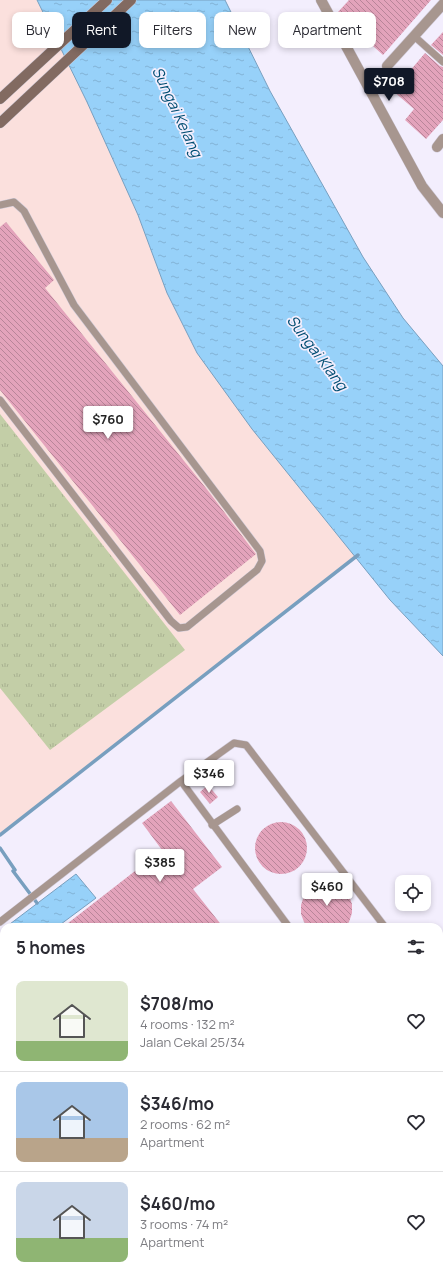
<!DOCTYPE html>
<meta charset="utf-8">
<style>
:root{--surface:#fff;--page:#f7f7f7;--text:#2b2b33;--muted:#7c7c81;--line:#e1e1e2;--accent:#111827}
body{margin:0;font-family:Manrope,sans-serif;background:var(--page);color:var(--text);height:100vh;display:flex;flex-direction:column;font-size:15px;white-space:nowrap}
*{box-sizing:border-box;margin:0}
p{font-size:13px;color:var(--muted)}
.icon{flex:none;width:22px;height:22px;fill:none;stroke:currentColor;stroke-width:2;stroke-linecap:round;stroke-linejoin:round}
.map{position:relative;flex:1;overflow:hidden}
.side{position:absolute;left:0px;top:923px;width:443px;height:356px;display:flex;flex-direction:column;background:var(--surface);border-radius:12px 12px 0 0;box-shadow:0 2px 6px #0003}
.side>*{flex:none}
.banner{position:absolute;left:12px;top:12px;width:419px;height:36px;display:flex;gap:8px}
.controls{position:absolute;left:395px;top:875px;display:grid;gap:8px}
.controls a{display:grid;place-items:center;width:36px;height:36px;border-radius:8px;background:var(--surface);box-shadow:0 2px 6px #0003;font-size:20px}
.price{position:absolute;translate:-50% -34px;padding:0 9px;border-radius:4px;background:#fff;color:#222;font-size:13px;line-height:26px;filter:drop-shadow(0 1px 2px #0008)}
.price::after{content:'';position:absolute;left:50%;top:24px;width:12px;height:9px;margin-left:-6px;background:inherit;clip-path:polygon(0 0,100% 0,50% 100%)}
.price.active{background:var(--accent);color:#fff}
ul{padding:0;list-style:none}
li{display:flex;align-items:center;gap:12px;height:100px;padding:0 16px}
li+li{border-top:1px solid var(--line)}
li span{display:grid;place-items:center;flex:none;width:112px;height:80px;border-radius:8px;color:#555}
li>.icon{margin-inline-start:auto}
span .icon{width:48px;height:48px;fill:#fffc;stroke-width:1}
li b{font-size:17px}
h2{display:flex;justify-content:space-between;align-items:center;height:48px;padding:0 16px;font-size:17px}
.tag{padding:0 14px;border-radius:8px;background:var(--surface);box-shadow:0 2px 6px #0003;font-size:14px;line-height:36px}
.tag.active{background:var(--accent);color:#fff}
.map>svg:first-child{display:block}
.industrial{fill:#fbe0dd}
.grass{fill:url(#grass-tufts)}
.water{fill:url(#water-ripples);stroke:#789fbf}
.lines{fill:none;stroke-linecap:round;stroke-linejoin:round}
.stream{stroke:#789fbf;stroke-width:3.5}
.building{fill:url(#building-back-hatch)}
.service-casing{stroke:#d0cbd9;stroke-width:8}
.minor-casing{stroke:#d0cbd9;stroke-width:11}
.secondary-casing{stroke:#d0cbd9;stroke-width:11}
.service{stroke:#a7968f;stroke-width:7}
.minor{stroke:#a7968f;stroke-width:10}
.secondary{stroke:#826a61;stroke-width:10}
.labels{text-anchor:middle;stroke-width:3.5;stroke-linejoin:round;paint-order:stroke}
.water-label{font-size:15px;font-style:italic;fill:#004d72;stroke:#f3eefd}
</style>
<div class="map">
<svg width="443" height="1279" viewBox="0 0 443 1279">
<defs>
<pattern id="grass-tufts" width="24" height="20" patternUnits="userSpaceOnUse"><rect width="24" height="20" fill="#c3cea7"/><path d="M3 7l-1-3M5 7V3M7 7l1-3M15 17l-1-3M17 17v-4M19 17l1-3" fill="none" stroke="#a8b190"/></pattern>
<pattern id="water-ripples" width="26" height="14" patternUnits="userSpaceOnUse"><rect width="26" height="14" fill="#97d1f9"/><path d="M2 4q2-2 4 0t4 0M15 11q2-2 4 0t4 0" fill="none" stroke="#82b3d6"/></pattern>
<pattern id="building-back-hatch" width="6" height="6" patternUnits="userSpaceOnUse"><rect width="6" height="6" fill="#e3a3bb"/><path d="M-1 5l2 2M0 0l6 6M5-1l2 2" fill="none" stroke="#b88599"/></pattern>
</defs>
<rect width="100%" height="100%" fill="#f3eefd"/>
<path class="industrial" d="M0,0h37l50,102 51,113 29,78 30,60 128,167 31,37 -356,278z
M439,1078l4,2v67l-4,3z
M136,1275h139l-5,4h-140z"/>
<path class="grass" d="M0,414l185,236 -135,100 -50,-62z"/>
<path class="water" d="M37,0h188l45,91 93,166 40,61 40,48v290l-53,-56 -138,-171 -55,-76 -30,-60 -29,-78 -51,-113z
M76,874l20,24 -39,29h-51z"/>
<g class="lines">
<path class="stream" d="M0,835l358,-280
M0,848l15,22 -2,1 24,32"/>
</g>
<path class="building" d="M349,0h82l-48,55 -19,-17 1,-2 -27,-24z
M443,32v23l-12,-10z
M425,53l15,13 3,1v53l-17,19 -21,-19 9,-11 -21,-18z
M6,222l48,58 -9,8 164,204 46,61 1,1 -76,61 -180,-225v-163z
M208,785l10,12 -8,7 -10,-12z
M171,801l51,66 -29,22 30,38h-160l99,-77 -20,-27z
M255 848a26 26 0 1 1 52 0a26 26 0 1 1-52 0Z
M326,883l9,2 8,4 6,7 3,8v9l-3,9 -4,5h-36l-5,-5 -3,-8v-9l3,-9 6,-7 7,-4z"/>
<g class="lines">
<g class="service-casing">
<path id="service" d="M414,36l29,26
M0,205l14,-3 10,9 50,94 186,246 2,10 -5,9 -70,57 -8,1 -8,-7 -171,-221
M181,781l108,146
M212,825l25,-16
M0,922l181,-141 53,-38 12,2 139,182
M0,996l4,5
M439,1148l4,6
M0,1250l4,-6
M218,1275l3,4
M234,1275l3,4"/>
</g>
<g class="minor-casing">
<path id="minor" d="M321,0l101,186 21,27
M387,66l56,-62
M437,147l6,-8
M439,1171l4,-3
M439,1247l4,5
M300,1279l5,-4"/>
</g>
<g class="secondary-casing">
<path id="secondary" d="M0,99l107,-99
M0,123l131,-123
M439,1040h4
M439,1057l4,1
M73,1279l5,-4
M102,1279l5,-4"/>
</g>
<use href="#service" class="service"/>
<use href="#minor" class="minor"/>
<use href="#secondary" class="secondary"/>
</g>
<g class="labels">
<g class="water-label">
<text transform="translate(177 112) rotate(65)" y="5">Sungai Kelang</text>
<text transform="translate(317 353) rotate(53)" y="5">Sungai Klang</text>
</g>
</g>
</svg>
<div class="controls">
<a><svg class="icon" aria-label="locate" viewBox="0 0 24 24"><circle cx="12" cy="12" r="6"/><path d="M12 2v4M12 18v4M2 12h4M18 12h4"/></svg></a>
</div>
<b class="price active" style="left:389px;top:102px">$708</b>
<b class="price" style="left:108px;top:440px">$760</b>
<b class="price" style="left:209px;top:794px">$346</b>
<b class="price" style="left:160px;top:883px">$385</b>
<b class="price" style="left:327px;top:907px">$460</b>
<div class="banner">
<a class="tag">Buy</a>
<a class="tag active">Rent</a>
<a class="tag">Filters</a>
<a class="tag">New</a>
<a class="tag">Apartment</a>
</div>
<section class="side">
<h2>5 homes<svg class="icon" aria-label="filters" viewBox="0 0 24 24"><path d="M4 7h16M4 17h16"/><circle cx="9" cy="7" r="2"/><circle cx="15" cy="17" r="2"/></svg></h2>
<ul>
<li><span style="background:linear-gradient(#dfe7d0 75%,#8fb573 0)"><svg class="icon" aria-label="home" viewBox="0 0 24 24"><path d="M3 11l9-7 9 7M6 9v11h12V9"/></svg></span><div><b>$708/mo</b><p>4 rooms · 132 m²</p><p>Jalan Cekal 25/34</p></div><svg class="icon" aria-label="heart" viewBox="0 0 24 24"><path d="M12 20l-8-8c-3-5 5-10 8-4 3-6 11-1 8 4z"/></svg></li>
<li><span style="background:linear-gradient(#a9c7e8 70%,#b9a48a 0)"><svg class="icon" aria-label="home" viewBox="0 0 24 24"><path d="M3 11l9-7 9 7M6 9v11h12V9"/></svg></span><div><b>$346/mo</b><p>2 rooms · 62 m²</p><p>Apartment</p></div><svg class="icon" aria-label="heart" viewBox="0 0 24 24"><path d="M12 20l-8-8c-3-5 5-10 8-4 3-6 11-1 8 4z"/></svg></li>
<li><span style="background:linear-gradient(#c9d6e8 70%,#8fb573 0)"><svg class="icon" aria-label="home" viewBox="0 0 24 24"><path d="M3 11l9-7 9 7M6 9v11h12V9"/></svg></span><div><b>$460/mo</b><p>3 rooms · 74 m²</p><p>Apartment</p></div><svg class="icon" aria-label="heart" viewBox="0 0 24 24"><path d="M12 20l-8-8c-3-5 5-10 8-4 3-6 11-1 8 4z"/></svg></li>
</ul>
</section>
</div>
